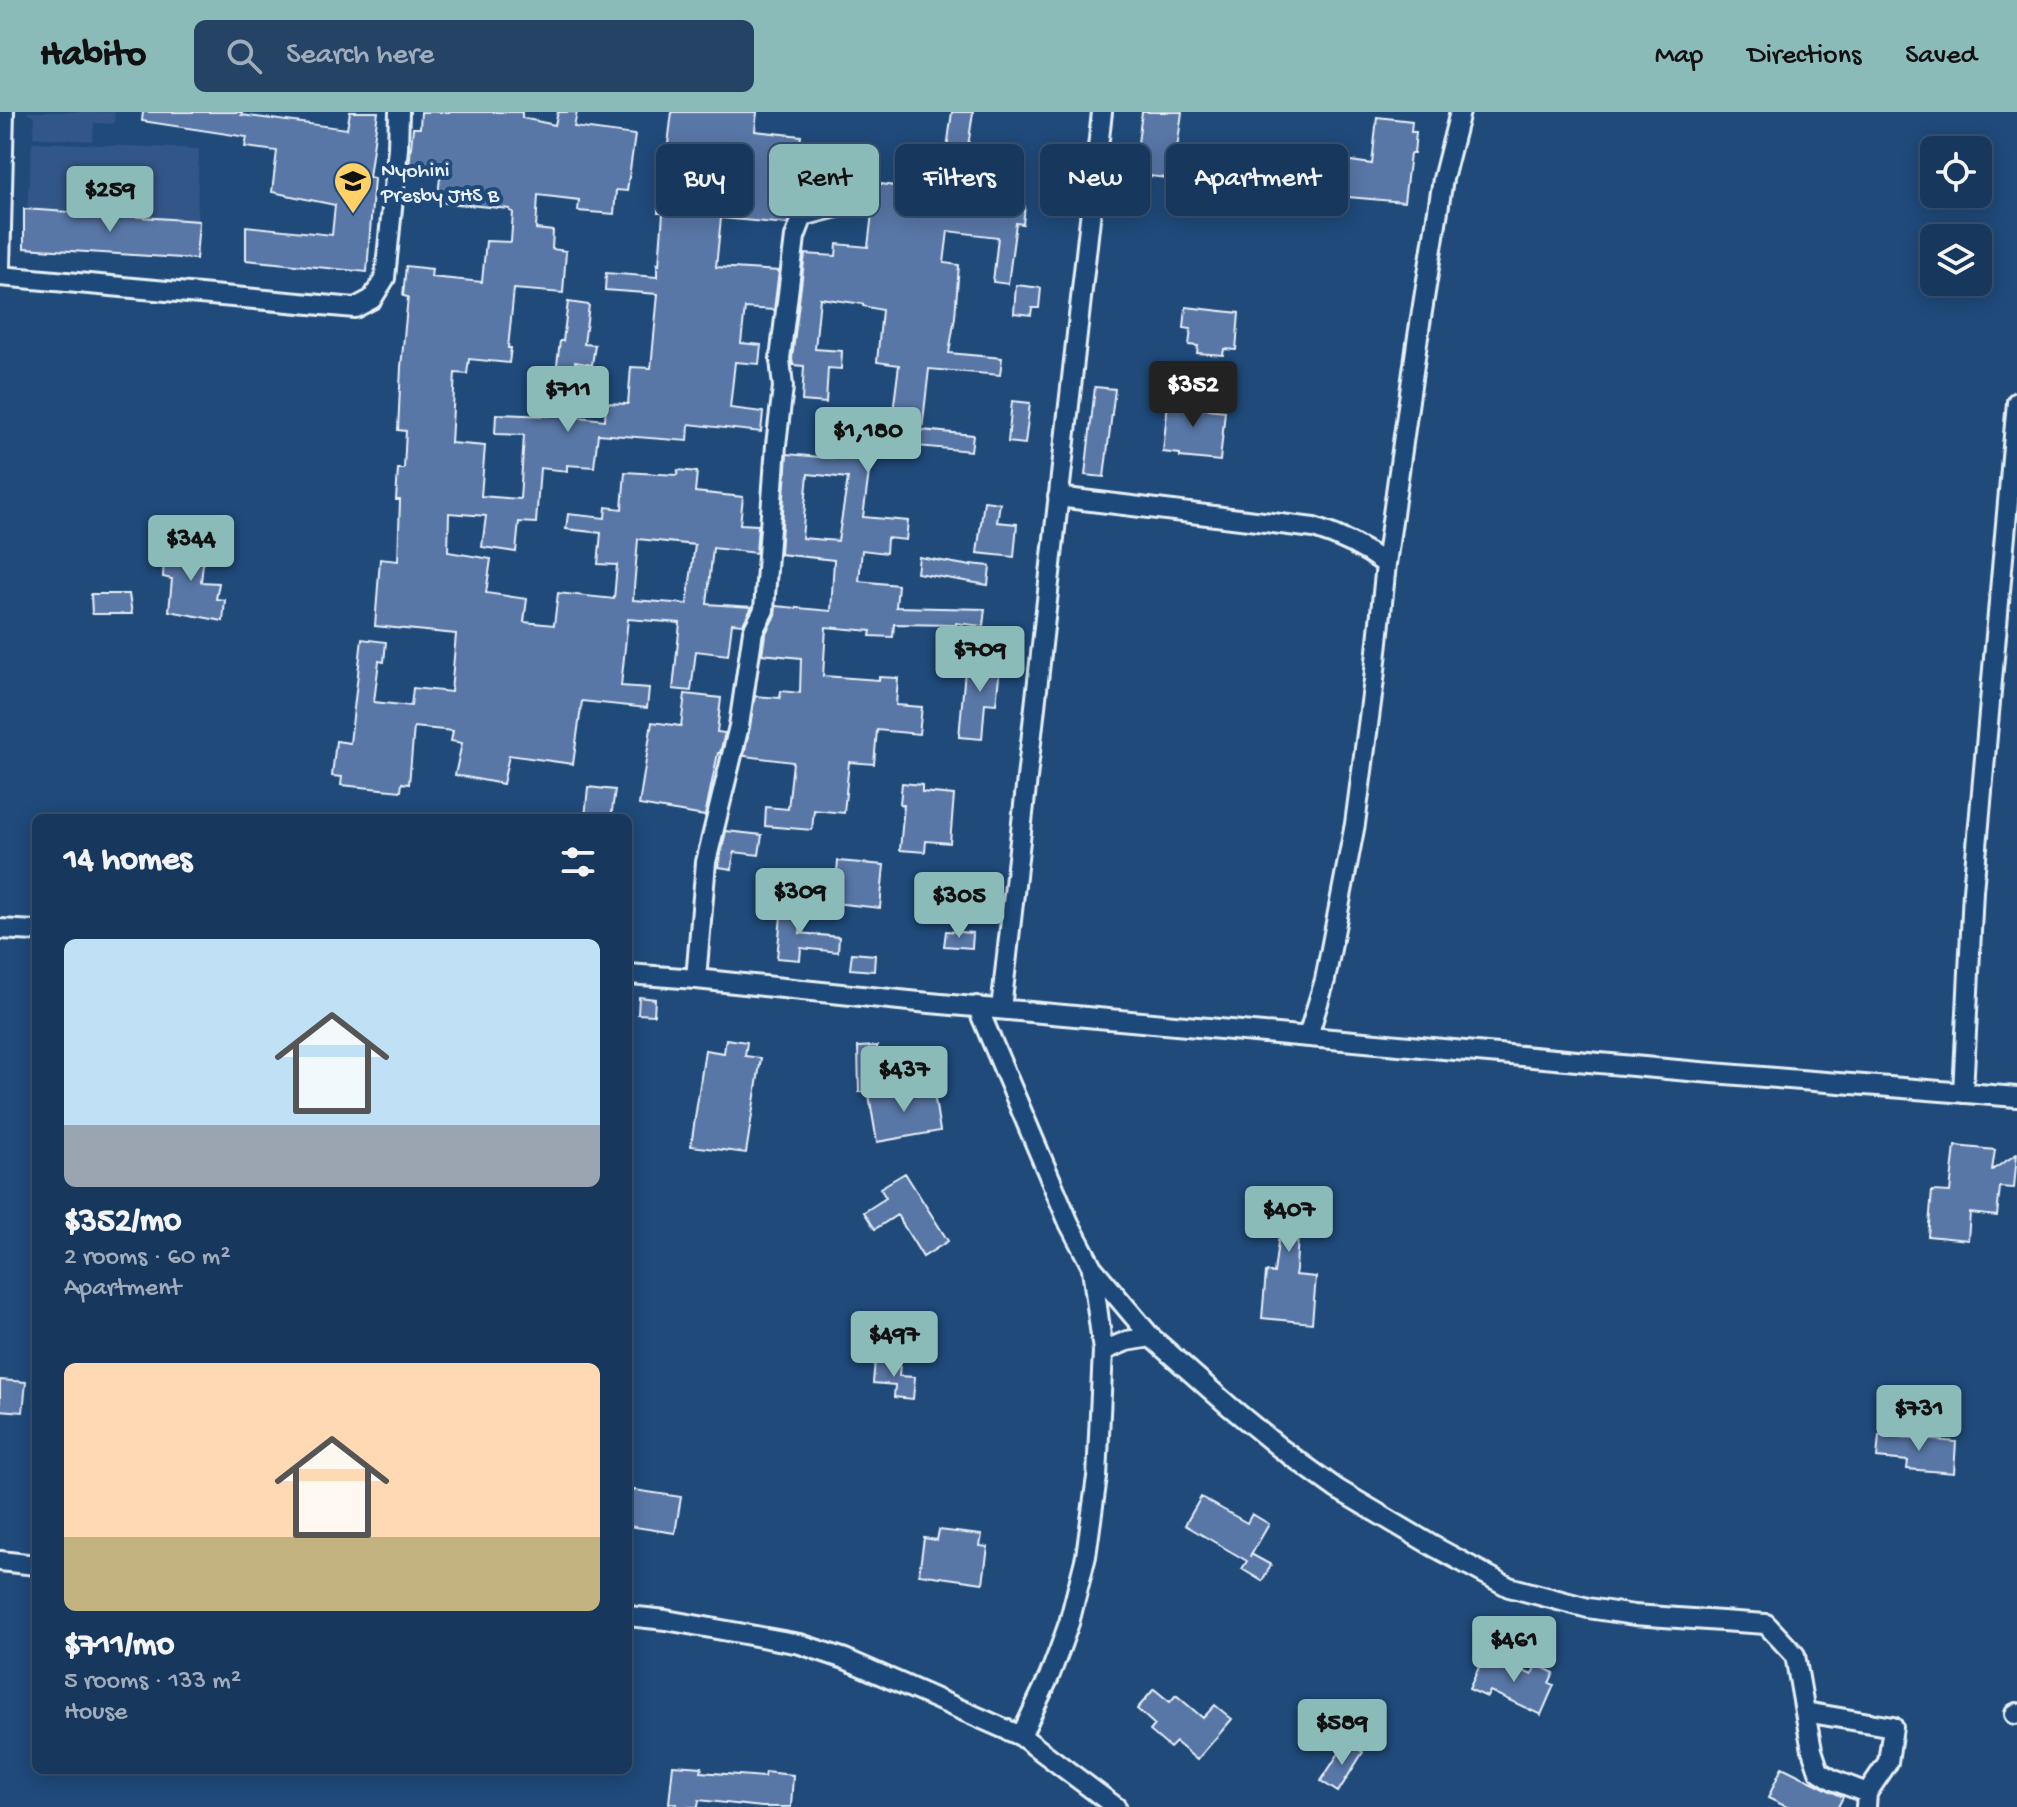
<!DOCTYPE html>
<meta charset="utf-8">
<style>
:root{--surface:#17385c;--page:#244365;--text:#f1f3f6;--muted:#9eacbb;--line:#365272;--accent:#8bbbb9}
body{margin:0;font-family:"Gochi Hand",sans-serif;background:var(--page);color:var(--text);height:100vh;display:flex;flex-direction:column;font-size:30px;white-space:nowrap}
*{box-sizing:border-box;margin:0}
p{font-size:26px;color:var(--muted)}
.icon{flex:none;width:44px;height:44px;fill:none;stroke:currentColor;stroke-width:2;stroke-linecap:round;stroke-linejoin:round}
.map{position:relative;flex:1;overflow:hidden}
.details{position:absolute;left:32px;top:702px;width:600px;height:960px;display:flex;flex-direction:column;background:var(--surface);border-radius:12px;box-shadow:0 4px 20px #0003,0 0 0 2px var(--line)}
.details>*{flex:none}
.banner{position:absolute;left:656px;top:32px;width:760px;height:72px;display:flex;gap:16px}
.controls{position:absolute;left:1920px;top:24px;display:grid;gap:16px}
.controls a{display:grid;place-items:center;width:72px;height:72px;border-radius:12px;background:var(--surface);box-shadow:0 4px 20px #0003,0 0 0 2px var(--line);font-size:40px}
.price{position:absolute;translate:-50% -68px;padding:0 18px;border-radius:8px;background:var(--accent);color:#111;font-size:26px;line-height:52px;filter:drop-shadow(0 2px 4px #0008)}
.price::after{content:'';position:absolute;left:50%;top:48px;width:24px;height:18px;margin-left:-12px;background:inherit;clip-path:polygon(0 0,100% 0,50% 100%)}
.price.active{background:#222;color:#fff}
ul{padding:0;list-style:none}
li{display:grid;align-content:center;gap:16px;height:424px;padding:0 32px}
li span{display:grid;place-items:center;height:248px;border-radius:12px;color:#555}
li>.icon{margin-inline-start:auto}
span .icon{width:144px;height:144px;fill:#fffc;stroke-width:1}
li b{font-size:34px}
h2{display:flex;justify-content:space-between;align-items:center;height:96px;padding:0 32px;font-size:34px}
.chip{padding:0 28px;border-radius:12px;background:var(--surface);box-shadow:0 4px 20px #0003,0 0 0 2px var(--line);font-size:28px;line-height:72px}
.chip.active{background:var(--accent);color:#111}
header{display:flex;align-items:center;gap:48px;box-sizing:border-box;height:112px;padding:0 40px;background:var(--accent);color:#111}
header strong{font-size:38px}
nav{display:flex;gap:44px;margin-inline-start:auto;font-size:28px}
.search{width:560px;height:72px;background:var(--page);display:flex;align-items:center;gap:20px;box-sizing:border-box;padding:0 28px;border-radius:12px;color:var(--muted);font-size:30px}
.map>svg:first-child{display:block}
.built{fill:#305787}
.building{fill:#5976a6;stroke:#e8f1f8;stroke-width:2;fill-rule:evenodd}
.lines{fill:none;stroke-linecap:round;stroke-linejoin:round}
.street-casing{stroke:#e8f1f8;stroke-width:24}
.street{stroke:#1f4a7a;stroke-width:18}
.labels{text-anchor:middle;stroke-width:8;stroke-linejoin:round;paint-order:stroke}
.poi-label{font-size:22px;fill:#e8f1f8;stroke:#1f4a7a;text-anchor:start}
</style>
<header>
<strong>Habito</strong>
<div class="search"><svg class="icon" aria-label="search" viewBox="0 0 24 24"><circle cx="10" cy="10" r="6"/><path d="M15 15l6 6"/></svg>Search here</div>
<nav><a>Map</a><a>Directions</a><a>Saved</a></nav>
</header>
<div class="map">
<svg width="2017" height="1695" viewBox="0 0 2017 1695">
<rect width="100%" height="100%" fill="#1f4a7a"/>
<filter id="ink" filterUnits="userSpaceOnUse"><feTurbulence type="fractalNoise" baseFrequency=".0125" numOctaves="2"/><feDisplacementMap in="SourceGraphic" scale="16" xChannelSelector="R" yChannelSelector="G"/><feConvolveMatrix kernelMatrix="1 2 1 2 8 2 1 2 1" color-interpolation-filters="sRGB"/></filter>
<g filter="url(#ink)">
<path class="built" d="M25,0h90l-1,12 -20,-1 -1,18 -60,-4 2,-20z
M32,30l167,7 -3,110 -172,-11z"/>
<path class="building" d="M143,0h99l-1,3 106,14 3,-17h28l-9,65 5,1 -7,94 -121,-12v-34l86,9 3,-30 -63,-13 5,-41 -32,-4 2,-10 -105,-16z
M421,0h101v6l33,7 3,-13h19l-3,15 61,8 -8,56 -11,-1 -2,24 -36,-3 1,-11 -41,-5 -2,34 17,2 -1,18 14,2 -3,42 -49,-4 -6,59h3l-2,15 -40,-4 -2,15 -12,-1 -4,70 34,3 -4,50 39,3 4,-64 -29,-1 1,-20 53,2 2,-28 3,1 6,-48h3l5,-39 21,3 -5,39 11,1 -3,20 -17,-3 -5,54 35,4 1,-17 22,1 3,-37 20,1 7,-74 -53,-4 1,-17 51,4v-13l2,1 4,-52h-5l3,-46 4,1 7,-56h85l-2,19 46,5 -2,13 27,3 -3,22 31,5 -2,11 -8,3 -49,-7 -2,24 -6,14 -66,-6 -5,49 63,4 -5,39 -29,-2 -4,35 20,2 -2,19 -24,-2 -5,46 33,4 -2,20 -72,-8 -1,17 -90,-7 -4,33 -27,-2v6l-27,-3 -4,55 -17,-1 -3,30 -34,-5 4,-31 -37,-3 -1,39 43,7 -5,34 41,6 -3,23 30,3 4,-32 56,6 3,-34 -19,-1 3,-31 -35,-4 2,-15 37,4 1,-11 16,2 3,-37 52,3 1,-5 19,2 -2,20 48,5 -3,27 18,1 -2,28 -43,-5 -6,56 45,3 -9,17 -11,-1 -4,32 -32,-4 -5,40 -18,-2 7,-66 -52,-4 -7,67 28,2 -2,20 -65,-7 -9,63 -64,-9 -6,29 -48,-9 7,-32 -11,-2 2,-10 -39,-4 -5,57 -7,-1 -1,8 -60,-6 1,-8 -10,-1 4,-35 14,2 12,-104 24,3 -2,20 -5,-1 -5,41 37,4 2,-18 38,4 5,-58 -81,-8 5,-67 18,2 2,-61h-4l2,-31h6l2,-38 -8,-1 3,-63 7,-70 -5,-1 3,-30 26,3 -1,8 51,5 4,-41 25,1 2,-30 -3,-1v-2l-73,-7 4,-32 -32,-3 4,-39h7zM638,427l57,6 -8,59 -54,-4z
M952,0h21l-12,83 5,1 -1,4 60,6 -2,18 -7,-1 -8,61 -15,-2 5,-45 -50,-6 -4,32 15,2 -4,52 -6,36 53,5 -2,17 -71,-6 -7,61 51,5 -2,16 -98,-9 -10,75 45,4 -2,19 -19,-2 -1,15 -24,-3 -3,31 39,4 -2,22 89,2 -2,17 -27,-3v2l-62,-1 -1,13 -23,-1 1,-5 -45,-4 -3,49 56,4v-3l19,1 -2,27 26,2 -3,27 -42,-4 -3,34 -25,-2 -5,51 -30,-3 -2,20 -47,-4 1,-19 22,2 5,-47 -49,-6 11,-60 25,2 1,-7 19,2 1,-35 -39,-4 3,-19 10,-20 1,-9 55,5 3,-51 -54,-6 7,-100 44,4 3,-33 32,2 1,-18 26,3 6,-47 -22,-3 5,-52 -19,-4v-2l-43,-6 -5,51 27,2 -1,18 -13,-1 -2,35 -24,-2 2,-35 -11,-1 -1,-6 13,-105 31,2 1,-12 31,3 5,-42 3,-7 -3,-8 1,-7 34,5 1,-7 33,4zM808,362l40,4 -10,63 -36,-3z
M1142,0h40l-9,67 -39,-5z
M1377,5l35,4 -1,11h5l-2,22h-4l-6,48 -67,-6 1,-6 -6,-1 1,-4h-5l2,-18h5l1,-8 36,5z
M24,97l175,12 -3,38 -172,-11z
M1016,173l25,3 -2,20h-7l-1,7 -17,-2z
M1186,195l53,6 -3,37 -12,-1 -1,6 -26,-2 1,-7 -9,-1 2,-16 -7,-1z
M1095,275l20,2 -11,88 -19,-2z
M1169,279l21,2 -2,14 37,4 -5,50 -40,-4v-3l-17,-2z
M1012,289l18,2 -5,41 -17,-2z
M984,389l16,2 -3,19 20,2 -3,33 -37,-4z
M175,423l20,4 -1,11 10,4 -3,28 18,1 -3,16 9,1 -2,21 -54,-10 3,-32 -9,-2 1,-19h8z
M919,445l52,9v-2l19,2 -2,19 -71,-12z
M91,482h38l3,20h-40z
M986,536l16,1 -6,55 -11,-1 -3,36 -23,-2 6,-67 18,1z
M685,582l36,4 -4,34 8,1 -5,20h-2l-13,63 -66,-11 13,-83 29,4z
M902,671l20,2v7l32,3 -4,48 -24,-2 -1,11 -25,-2 4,-45 -4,-1z
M588,675l27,3 -4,28h-26z
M726,719l36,4 -3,20 -25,-3 -2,17 -14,-2z
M838,749l46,4 -4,43 -46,-5z
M933,774l16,1 -3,29 -16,-1z
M782,793l21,2 -3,26 39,4 -1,15 -37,-4 -1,12 -23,-2z
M946,819l27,2 -1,15 -28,-2z
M852,841l23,2 -1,16 -24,-2z
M639,885l16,2 -1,16 -16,-1z
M726,927l21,3 -2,14 16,2 -15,95 -55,-7 14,-96 19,3z
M877,934l2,46h-20l-1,-45z
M917,975l1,8 16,-2 6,38 -63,11 -8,-47z
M1955,1034l40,4 -3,20 25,-16 -3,34 -14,-1 -3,29 -27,-3 -2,27 -40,-4 4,-45 18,1z
M905,1061l43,68 -25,16 -26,-42 -22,14 -11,-17 22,-14 -6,-10z
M1264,1076l56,4 -4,45 -18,-2 -2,34 -1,6 21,2 -4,46 -50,-5 4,-46 8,1 5,-39 -8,-1v-6l-10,-1z
M875,1248l25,3 -1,13 16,1 -2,22 -19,-2 1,-12 -22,-2z
M0,1268l26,2 -3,30 -23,-2z
M1879,1323l77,7 -2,31 -47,-4 1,-8 -31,-3z
M628,1377l53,8 -6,36 -47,-7z
M1201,1385l46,26 5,-9 17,10 -19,33 1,-3 20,11 -9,16 -20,-12 5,-8 -62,-36z
M939,1418l43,5 -2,11 8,1 -5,36 -64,-9 5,-36 13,2z
M1485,1542l47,21 4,-11 18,9 -5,10 5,2 -13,30 -51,-24 -3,6 -18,-8z
M1154,1577l16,13 6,-7 27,23 12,-13 17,14 -35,41 -21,-18 -6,6 -20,-17 5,-6 -18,-16z
M1346,1630l17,10 -25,40 -17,-11z
M673,1653l29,2 -1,5 63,5 1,-5 28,3 -2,32h-29l-63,-7 -1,7h-22l1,-3 -8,-1z
M1782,1655l61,30 -5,10h-51l-19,-9z"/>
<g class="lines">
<g class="street-casing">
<path id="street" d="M0,156l4,-156
M0,164l355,32 17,-9 13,-21 13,-130 1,-36
M1058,385l256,31c26,8 50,20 72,36
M0,817l36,2
M628,862l68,5 223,23 781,70 317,25
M696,867l10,-117 33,-136 14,-95 11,-21 12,-165 7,-58 -3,-28 15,-122 8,-21 49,-13 12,-6
M977,894l92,217 23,44 59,70 78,69 51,42 57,41 96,57 76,41 79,21 46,7 132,9 29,31 10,57 88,15 -5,35 -21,31 -1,14
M1001,897l101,-897
M1308,924l17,-56 30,-156 19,-144 12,-116 31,-221 26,-164 17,-67
M1963,981l10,-202 44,-489
M1103,1239l24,-10 24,-4
M0,1449l36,4
M628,1504l38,4 134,24 45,15 176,77 95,71
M1805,1600l7,38 7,21 14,9 34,13
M2015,1602l2,-1
M1021,1624l28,-59 10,-26 10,-28 17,-67 11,-79 6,-126 -11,-82"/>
</g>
<use href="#street" class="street"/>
</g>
</g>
<defs>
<g id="school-pin" transform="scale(2)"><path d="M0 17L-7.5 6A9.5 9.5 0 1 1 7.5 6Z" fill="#ffd166" stroke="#1f4a7a"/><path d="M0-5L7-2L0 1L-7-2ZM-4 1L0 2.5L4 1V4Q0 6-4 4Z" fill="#111"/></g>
</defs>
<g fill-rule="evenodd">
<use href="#school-pin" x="353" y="69"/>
</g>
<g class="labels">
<g class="poi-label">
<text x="381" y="64">Nyohini<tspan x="381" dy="25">Presby JHS B</tspan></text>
</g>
</g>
</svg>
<div class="controls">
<a><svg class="icon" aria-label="locate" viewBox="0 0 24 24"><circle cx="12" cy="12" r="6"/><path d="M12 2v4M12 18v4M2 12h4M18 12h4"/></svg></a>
<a><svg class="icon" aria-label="layers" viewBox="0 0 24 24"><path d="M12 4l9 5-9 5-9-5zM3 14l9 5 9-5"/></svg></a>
</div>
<b class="price" style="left:110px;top:122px">$259</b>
<b class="price active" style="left:1193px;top:317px">$352</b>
<b class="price" style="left:568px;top:322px">$711</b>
<b class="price" style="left:868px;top:363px">$1,180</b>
<b class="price" style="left:191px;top:471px">$344</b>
<b class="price" style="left:980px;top:582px">$709</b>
<b class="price" style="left:800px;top:824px">$309</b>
<b class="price" style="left:959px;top:828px">$305</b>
<b class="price" style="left:904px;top:1002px">$437</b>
<b class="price" style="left:1289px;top:1142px">$407</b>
<b class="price" style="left:894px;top:1267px">$497</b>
<b class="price" style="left:1919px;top:1341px">$731</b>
<b class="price" style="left:1514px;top:1572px">$461</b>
<b class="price" style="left:1342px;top:1655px">$589</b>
<div class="banner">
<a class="chip">Buy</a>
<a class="chip active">Rent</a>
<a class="chip">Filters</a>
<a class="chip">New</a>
<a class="chip">Apartment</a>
</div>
<section class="details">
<h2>14 homes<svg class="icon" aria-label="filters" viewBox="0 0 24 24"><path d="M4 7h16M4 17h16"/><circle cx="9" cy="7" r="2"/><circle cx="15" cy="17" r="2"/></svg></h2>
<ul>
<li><span style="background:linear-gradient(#bfe0f5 75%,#9aa5b1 0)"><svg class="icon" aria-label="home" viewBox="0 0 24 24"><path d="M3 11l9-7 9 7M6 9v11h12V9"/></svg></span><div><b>$352/mo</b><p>2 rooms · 60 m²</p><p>Apartment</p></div></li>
<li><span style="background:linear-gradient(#ffd9b3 70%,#c2b280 0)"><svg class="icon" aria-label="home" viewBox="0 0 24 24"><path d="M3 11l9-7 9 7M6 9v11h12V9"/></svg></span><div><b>$711/mo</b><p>5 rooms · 133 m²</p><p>House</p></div></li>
</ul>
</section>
</div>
